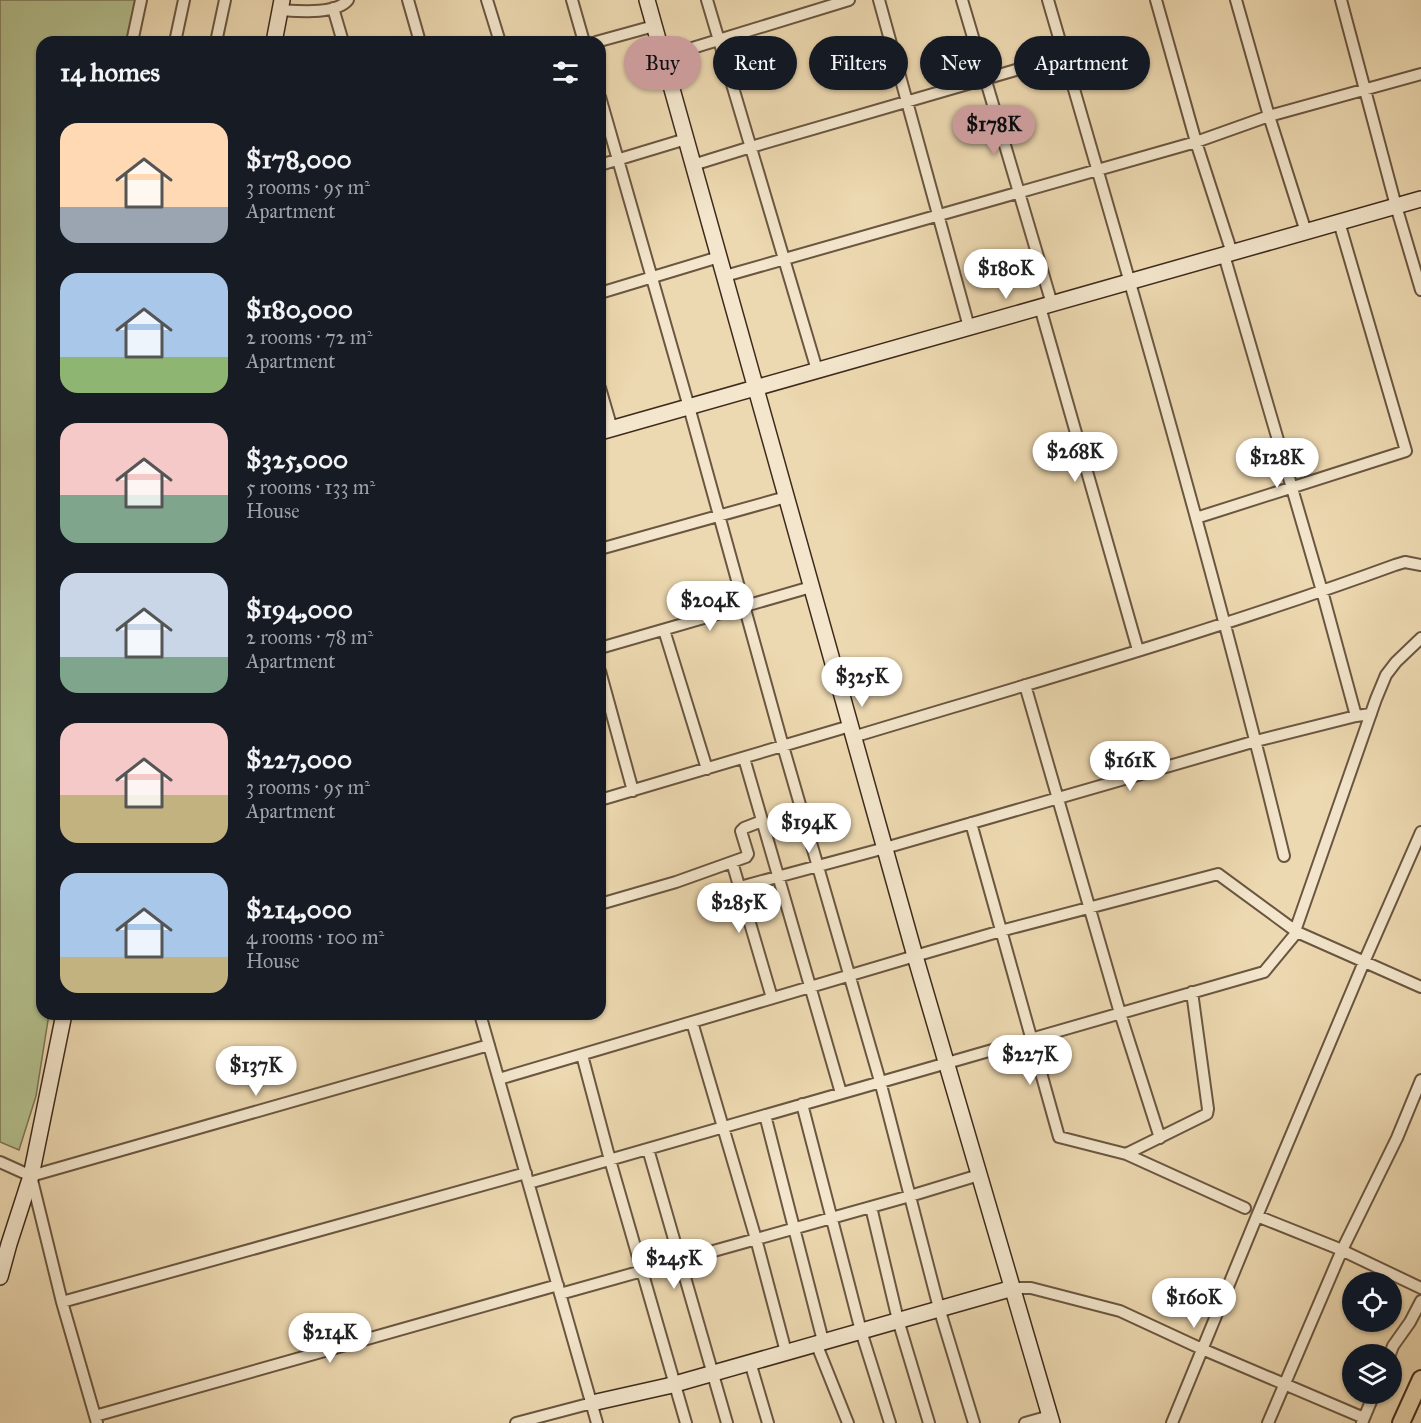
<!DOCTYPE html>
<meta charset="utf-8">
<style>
:root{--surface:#171b24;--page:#20242c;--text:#f1f3f6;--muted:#9ea1a6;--accent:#c59692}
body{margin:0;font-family:"IM FELL Great Primer",serif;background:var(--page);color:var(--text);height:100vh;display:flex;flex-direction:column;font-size:22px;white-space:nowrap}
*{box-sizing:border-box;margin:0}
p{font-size:20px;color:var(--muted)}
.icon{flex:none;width:33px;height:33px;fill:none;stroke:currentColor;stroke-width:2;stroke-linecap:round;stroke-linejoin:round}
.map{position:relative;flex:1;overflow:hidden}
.panel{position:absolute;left:36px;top:36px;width:570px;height:984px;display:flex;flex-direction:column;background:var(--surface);border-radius:18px;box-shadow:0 2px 4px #0004}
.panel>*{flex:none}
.banner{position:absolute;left:624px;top:36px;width:570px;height:54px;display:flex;gap:12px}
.buttons{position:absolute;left:1342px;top:1272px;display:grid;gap:12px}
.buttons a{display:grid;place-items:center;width:60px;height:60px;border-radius:50%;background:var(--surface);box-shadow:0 2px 4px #0004;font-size:30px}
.price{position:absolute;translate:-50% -51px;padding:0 14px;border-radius:21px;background:#fff;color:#222;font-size:20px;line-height:39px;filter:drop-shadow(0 2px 3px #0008)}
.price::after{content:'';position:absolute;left:50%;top:36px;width:18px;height:14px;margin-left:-9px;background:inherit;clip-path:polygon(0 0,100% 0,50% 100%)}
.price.current{background:var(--accent);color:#111}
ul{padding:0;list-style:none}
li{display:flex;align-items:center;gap:18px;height:150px;padding:0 24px}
li span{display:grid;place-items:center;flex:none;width:168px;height:120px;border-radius:18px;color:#555}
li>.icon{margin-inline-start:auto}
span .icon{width:72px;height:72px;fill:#fffc;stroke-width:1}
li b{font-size:26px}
h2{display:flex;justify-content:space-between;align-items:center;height:72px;padding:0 24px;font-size:26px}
.pill{padding:0 21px;border-radius:27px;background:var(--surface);box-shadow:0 2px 4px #0004;font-size:21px;line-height:54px}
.pill.current{background:var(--accent);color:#111}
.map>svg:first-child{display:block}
.green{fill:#b4c08e;stroke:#797555;stroke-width:1.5}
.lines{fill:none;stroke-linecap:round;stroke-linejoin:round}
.street-casing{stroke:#6a5641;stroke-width:14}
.secondary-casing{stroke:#3e2a1c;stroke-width:18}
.primary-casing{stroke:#3e2a1c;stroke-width:20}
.street{stroke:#f3e6cc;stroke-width:10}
.secondary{stroke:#f3e6cc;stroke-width:15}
.primary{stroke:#edd9b1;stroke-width:16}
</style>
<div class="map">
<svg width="1421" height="1423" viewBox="0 0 1421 1423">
<rect width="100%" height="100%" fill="#edd9b1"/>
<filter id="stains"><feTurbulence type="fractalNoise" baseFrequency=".00333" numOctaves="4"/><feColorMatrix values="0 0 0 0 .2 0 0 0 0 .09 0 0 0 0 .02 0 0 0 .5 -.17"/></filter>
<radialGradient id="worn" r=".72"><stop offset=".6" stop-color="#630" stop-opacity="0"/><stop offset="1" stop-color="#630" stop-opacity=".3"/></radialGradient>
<path class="green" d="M0,0h144l-10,42h-92v972h7l-13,82 -17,54 -19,-8z"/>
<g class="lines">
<g class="street-casing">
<path id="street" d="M408,0l12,42
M487,0l13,42
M572,0l12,42
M707,0l110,370
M879,0l90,327
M962,0l90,304
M1048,0c83,284 166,569 236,856
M1156,0l40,142 36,111
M1236,0l33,116 37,116
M1341,0l55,206 25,84
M333,8l10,34
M280,10c17,1 56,5 68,-10
M132,42l9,-42
M175,42l9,-42
M216,42l9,-42
M596,42l58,-16
M663,57l186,-57
M600,97l89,310 94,339 97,335 59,227 35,115
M600,165l86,-26
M693,165l58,-18 313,-91
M1224,255l98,336 34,125
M725,276l471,-134 73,-26 152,-42
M600,293l119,-36
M1040,307l98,343
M600,388l12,41
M1196,518l210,-67 -67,-229
M600,549l186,-52
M664,630l43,139
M600,648l211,-61
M600,671l33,120
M1025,685l95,328 40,125
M853,737c182,-55 364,-107 542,-172l10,-3 16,3
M744,758l97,335
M600,800l250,-74
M971,823l88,314 67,17 119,54
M732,862l40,136
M740,887l145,-39 371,-107 100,-25 15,-2
M600,904l76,-22 70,-25 2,-3 -7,-23 3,-3 18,-7
M1295,931l81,-232 10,-24 10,-13 25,-24
M480,1014l117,409
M692,1022l64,217 30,113
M582,1055l28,105 76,263
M499,1079l416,-123 93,-27 210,-55 79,58 124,55
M802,1104l59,227 29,92
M765,1115l58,226
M648,1149l79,274
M1126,1154l81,-40 1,-5 -16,-117
M0,1162l31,14 31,126 35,121
M31,1176l458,-131
M529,1183l735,-211 33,-40
M871,1207l27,113 31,103
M1257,1216l107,-254 57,-130
M1013,1288h18l89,23 82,38 162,69
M560,1294l350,-98 69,-21
M62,1302l464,-129
M816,1343l32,80
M1390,1354l3,-8 17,-24 11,-21
M750,1362l18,61
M95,1416l463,-131
M516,1423l76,-20
M1025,1423l25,-7
M1172,1423l85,-207 80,32 84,40
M1268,1423l74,-173 55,-112 24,-58
M1362,1423l12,-29"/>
</g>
<g class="secondary-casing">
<path id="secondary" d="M647,0l268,956 137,467
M274,42l8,-42
M600,432l821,-233
M0,1277l9,-33 22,-68 33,-162
M592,1403l76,-17 345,-98"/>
</g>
<g class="primary-casing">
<path id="primary" d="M1401,1423l20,-44"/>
</g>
<use href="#street" class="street"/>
<use href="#secondary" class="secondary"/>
<use href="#primary" class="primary"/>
</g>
<rect width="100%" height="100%" filter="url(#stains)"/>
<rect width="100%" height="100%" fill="url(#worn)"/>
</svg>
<div class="buttons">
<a><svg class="icon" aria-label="locate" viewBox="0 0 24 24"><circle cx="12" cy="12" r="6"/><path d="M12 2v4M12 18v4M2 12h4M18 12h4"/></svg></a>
<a><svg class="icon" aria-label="layers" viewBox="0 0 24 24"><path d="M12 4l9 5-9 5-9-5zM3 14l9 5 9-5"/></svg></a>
</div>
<b class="price current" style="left:994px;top:156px">$178K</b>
<b class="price" style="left:1006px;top:300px">$180K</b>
<b class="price" style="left:1075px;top:483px">$268K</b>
<b class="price" style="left:1277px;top:489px">$128K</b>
<b class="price" style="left:710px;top:632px">$204K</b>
<b class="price" style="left:862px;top:708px">$325K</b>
<b class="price" style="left:1130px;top:792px">$161K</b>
<b class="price" style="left:809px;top:854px">$194K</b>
<b class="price" style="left:739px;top:934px">$285K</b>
<b class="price" style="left:1030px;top:1086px">$227K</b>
<b class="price" style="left:256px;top:1097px">$137K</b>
<b class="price" style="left:674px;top:1290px">$245K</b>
<b class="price" style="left:1194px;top:1329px">$160K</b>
<b class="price" style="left:330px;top:1364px">$214K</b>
<div class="banner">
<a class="pill current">Buy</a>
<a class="pill">Rent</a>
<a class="pill">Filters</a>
<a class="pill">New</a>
<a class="pill">Apartment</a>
</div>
<section class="panel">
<h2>14 homes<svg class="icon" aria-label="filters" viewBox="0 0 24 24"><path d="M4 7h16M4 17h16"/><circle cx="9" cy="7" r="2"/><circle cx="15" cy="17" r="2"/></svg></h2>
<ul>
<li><span style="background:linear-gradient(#ffd9b3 70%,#9aa5b1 0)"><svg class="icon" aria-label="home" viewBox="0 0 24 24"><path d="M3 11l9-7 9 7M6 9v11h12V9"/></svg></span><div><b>$178,000</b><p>3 rooms · 95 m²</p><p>Apartment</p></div></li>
<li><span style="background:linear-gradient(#a9c7e8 70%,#8fb573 0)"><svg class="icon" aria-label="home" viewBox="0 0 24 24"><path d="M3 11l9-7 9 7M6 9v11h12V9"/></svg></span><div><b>$180,000</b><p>2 rooms · 72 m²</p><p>Apartment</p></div></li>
<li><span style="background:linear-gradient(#f6c9c9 60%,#7fa58c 0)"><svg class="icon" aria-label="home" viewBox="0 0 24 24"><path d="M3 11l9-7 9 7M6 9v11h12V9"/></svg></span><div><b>$325,000</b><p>5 rooms · 133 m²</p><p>House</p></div></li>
<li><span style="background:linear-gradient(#c9d6e8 70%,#7fa58c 0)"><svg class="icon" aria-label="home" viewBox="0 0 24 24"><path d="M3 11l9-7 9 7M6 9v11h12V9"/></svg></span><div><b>$194,000</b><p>2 rooms · 78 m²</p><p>Apartment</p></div></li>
<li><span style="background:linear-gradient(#f6c9c9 60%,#c2b280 0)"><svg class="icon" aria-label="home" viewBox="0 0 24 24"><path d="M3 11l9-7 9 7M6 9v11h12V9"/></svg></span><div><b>$227,000</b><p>3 rooms · 95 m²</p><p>Apartment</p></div></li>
<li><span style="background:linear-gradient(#a9c7e8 70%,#c2b280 0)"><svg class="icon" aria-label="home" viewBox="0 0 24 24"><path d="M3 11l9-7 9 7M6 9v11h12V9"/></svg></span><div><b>$214,000</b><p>4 rooms · 100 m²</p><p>House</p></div></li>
</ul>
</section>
</div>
